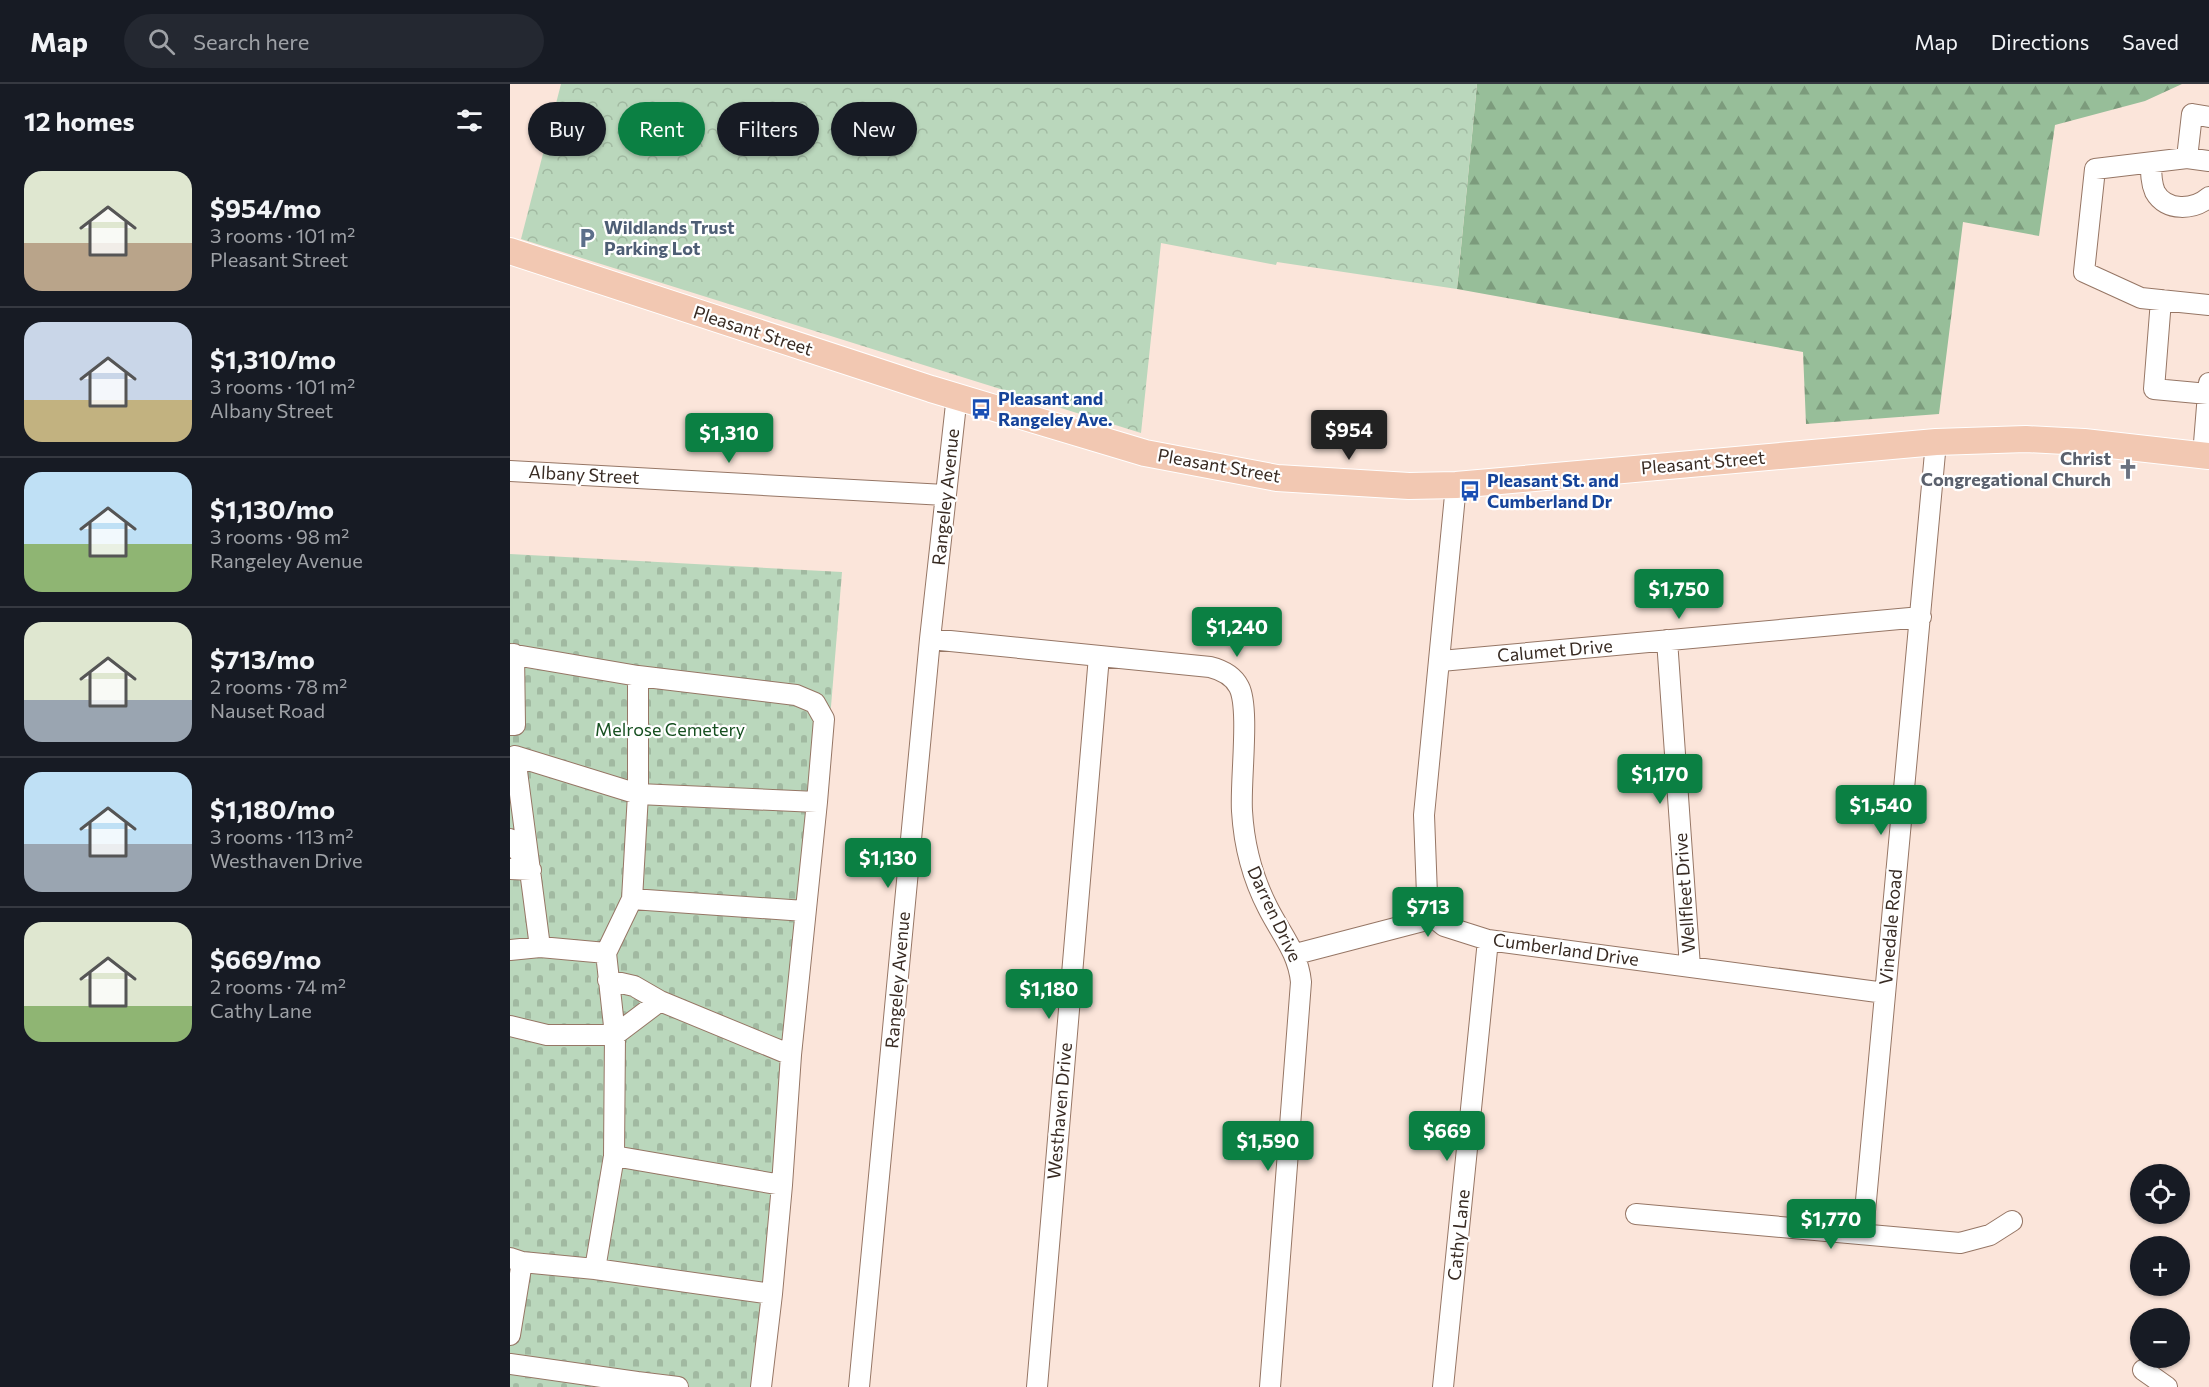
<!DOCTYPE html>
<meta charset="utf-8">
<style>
:root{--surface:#171b24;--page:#242831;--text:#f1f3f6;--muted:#9ea1a6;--line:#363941;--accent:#0b8043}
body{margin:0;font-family:Commissioner,sans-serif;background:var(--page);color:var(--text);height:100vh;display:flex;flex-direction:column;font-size:22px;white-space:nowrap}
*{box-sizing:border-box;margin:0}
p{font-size:20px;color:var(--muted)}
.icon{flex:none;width:33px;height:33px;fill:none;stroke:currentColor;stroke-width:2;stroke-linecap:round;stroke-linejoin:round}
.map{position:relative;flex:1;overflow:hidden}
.side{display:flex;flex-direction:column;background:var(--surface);width:510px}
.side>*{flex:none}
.top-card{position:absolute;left:18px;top:18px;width:570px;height:54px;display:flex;gap:12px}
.tools{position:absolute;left:1620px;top:1080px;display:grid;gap:12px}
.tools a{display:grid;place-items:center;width:60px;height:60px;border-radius:50%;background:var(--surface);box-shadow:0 2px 4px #0004;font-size:30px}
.price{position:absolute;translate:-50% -51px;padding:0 14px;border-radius:6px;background:var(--accent);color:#fff;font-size:20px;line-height:39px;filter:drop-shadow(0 2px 3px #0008)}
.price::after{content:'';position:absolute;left:50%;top:36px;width:18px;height:14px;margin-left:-9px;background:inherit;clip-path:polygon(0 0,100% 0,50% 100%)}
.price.current{background:#222;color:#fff}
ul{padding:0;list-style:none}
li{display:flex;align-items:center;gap:18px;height:150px;padding:0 24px}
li+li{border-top:2px solid var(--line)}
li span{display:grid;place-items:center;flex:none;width:168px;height:120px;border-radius:18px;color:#555}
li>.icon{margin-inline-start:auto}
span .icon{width:72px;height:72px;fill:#fffc;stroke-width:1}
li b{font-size:26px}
h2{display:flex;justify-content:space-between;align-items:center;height:72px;padding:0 24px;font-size:26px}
.pill{padding:0 21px;border-radius:27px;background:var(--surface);box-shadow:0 2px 4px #0004;font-size:21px;line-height:54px}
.pill.current{background:var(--accent);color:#fff}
header{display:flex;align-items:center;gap:36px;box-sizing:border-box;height:84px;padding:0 30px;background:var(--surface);border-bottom:2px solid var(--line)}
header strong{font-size:28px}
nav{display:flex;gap:33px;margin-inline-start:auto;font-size:21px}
.search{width:420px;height:54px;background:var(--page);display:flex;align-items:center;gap:15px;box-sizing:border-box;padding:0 21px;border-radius:33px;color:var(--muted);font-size:22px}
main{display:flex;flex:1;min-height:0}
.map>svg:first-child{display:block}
.forest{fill:url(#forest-firs)}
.cemetery{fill:url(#cemetery-stones)}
.park{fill:url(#park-crowns)}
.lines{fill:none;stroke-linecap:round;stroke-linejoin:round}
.minor-casing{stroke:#967665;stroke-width:22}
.major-casing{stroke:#fff;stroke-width:28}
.minor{stroke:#fff;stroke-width:20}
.major{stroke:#f2c8b2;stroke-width:26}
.labels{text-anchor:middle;stroke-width:4.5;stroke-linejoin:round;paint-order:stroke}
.service-label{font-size:18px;font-weight:bold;fill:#4e5e75;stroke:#fff;text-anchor:start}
.street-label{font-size:18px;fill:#382b23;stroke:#fff}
.transit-label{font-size:18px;font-weight:bold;fill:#164399;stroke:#fff;text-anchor:start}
.worship-label{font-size:18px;font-weight:bold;fill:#5b616d;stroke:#fff;text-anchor:end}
.park-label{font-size:18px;fill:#175021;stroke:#fff}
</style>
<header>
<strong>Map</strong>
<div class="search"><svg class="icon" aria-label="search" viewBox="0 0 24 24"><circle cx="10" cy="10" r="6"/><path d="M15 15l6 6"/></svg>Search here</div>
<nav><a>Map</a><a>Directions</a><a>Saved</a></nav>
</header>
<main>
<section class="side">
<h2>12 homes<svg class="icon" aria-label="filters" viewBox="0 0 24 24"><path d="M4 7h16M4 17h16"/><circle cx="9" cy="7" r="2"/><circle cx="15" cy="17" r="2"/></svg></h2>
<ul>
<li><span style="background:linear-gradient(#dfe7d0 60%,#b9a48a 0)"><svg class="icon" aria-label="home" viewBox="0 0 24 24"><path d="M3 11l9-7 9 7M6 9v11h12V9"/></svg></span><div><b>$954/mo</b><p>3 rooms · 101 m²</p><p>Pleasant Street</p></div></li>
<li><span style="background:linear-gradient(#c9d6e8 65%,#c2b280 0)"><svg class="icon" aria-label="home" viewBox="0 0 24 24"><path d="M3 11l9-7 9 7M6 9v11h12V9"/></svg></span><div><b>$1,310/mo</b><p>3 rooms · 101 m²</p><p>Albany Street</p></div></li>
<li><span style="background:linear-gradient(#bfe0f5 60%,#8fb573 0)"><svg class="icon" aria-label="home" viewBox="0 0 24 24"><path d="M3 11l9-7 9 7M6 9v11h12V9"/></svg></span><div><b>$1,130/mo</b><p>3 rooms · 98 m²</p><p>Rangeley Avenue</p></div></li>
<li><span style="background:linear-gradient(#dfe7d0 65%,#9aa5b1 0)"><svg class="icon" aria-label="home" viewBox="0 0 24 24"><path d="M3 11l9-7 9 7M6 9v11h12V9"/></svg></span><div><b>$713/mo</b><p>2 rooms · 78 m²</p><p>Nauset Road</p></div></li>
<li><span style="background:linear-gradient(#bfe0f5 60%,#9aa5b1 0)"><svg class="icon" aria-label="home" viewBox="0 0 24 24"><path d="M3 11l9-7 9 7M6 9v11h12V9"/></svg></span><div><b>$1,180/mo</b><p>3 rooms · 113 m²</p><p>Westhaven Drive</p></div></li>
<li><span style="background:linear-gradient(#dfe7d0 70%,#8fb573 0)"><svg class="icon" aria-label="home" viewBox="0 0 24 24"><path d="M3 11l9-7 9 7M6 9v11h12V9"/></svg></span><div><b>$669/mo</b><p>2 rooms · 74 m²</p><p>Cathy Lane</p></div></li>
</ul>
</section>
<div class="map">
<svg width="1699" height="1303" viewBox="0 0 1699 1303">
<defs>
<pattern id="forest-firs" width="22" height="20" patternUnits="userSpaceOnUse" patternTransform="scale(1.5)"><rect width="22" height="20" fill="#97be99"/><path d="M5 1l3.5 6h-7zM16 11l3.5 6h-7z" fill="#7c9b7c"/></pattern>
<pattern id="cemetery-stones" width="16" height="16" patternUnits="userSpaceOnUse" patternTransform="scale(1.5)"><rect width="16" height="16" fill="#bad7bc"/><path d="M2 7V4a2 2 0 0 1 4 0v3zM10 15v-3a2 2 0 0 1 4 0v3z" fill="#a1b9a1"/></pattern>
<pattern id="park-crowns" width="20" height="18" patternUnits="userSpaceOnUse" patternTransform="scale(1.5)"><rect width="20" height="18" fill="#bad7bc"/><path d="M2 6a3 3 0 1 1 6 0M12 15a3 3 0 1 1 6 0" fill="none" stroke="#a1b9a1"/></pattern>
</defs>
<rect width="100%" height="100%" fill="#fbe5da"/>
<path class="forest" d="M967,0h705l-37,17 -90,24 -16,111 -76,-14 -24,192 -133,10 -3,-72 -346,-63z"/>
<path class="cemetery" d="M0,470l332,18 -36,440 -38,375h-258z"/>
<path class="park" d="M51,0h916l-20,205 -180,-27 -1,3 -115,-22 -20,190 -620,-194z"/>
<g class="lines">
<g class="minor-casing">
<path id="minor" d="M1677,74l5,-44 17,3
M1699,77l-22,-3 -92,11 -11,103 57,26 68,7
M1641,79c0,10 0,20 4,29 11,20 39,18 54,5
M1651,216l-7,89 54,5 1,-11
M1693,371l5,-61
M0,387l435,24
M946,401l-32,330 3,80 7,23 10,8 44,14 397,53
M420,555l280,28c12,3 23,8 29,20 11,21 1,95 3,124 2,34 10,66 26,97 13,26 30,44 33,74l-31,405
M1157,556l23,327
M0,570l128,22v118l179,8 -26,253 -9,130 -168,-29 -19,113 -73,-7 -12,-4
M931,577l480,-44
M128,592l158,19 19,8 9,16 -7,83
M0,641h5l-1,-71
M0,755l21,31 -21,-1
M122,815l173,12
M30,863l66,6
M0,866l30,-3 -25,-191 123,38 -6,105 -26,54 9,82h-68l-37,-9
M786,870l138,-36
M98,896l26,6 26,15
M104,1072l1,-121 45,-34 131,54
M1126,1130l324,29 30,-8 22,-14
M1353,1149l73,-791
M85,1185l177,25 -11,93
M262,1210l10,-109
M0,1251l12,-73
M0,1280l127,18 -1,5
M1633,1286l24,17
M127,1298l41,5
M349,1303l71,-748 27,-244
M527,1303l62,-731
M933,1303l45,-447"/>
</g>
<g class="major-casing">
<path id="major" d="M0,167l421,138 214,64 132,25 132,8 47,-1 480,-43 90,-3 58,3 125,14"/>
</g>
<use href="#minor" class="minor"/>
<use href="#major" class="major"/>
</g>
<defs>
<g id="parking-bare" transform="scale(1.62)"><path d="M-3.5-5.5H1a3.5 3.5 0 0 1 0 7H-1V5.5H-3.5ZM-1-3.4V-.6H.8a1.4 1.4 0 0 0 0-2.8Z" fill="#5c6f8a" stroke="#fff" stroke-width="2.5" paint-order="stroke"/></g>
<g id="bus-bare" transform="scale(1.62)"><path d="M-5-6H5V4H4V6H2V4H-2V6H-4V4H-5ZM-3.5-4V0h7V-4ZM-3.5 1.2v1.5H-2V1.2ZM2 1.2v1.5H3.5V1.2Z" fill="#1a4fb4" stroke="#fff" stroke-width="2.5" paint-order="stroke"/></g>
<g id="church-bare" transform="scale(1.62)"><path d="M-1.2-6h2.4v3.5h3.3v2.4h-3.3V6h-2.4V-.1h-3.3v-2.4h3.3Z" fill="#6b7280" stroke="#fff" stroke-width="2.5" paint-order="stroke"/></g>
</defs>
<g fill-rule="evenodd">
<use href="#parking-bare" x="77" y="154"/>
<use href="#bus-bare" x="471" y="325"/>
<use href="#church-bare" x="1618" y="385"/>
<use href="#bus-bare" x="960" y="407"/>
</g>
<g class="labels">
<g class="service-label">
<text x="94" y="150">Wildlands Trust<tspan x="94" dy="21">Parking Lot</tspan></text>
</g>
<g class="street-label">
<text transform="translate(243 247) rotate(18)" y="6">Pleasant Street</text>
<text transform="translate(1193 379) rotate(-5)" y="6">Pleasant Street</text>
<text transform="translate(709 382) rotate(10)" y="6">Pleasant Street</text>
<text transform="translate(74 391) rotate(3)" y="6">Albany Street</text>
<text transform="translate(436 413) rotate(-84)" y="6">Rangeley Avenue</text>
<text transform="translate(1045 567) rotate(-5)" y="6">Calumet Drive</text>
<text transform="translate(1175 809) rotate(-94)" y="6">Wellfleet Drive</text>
<text transform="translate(764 830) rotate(65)" y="6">Darren Drive</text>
<text transform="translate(1381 843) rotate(-85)" y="6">Vinedale Road</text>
<text transform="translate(1056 866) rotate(8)" y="6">Cumberland Drive</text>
<text transform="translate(388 896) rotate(-85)" y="6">Rangeley Avenue</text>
<text transform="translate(550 1027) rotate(-85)" y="6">Westhaven Drive</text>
<text transform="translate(949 1151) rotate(-84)" y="6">Cathy Lane</text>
</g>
<g class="transit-label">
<text x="488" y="321">Pleasant and<tspan x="488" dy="21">Rangeley Ave.</tspan></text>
<text x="977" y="403">Pleasant St. and<tspan x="977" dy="21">Cumberland Dr</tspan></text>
</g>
<g class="worship-label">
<text x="1601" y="381">Christ<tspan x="1601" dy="21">Congregational Church</tspan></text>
</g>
<g class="park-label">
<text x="160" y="652">Melrose Cemetery</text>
</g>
</g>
</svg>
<div class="tools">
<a><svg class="icon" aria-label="locate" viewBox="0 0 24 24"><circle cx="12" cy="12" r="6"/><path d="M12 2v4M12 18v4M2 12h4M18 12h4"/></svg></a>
<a>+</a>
<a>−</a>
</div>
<b class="price current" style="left:839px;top:377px">$954</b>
<b class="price" style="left:219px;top:380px">$1,310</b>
<b class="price" style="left:1169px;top:536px">$1,750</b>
<b class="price" style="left:727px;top:574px">$1,240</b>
<b class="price" style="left:1150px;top:721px">$1,170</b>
<b class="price" style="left:1371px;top:752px">$1,540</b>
<b class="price" style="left:378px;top:805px">$1,130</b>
<b class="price" style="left:918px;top:854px">$713</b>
<b class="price" style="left:539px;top:936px">$1,180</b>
<b class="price" style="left:937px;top:1078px">$669</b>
<b class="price" style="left:758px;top:1088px">$1,590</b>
<b class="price" style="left:1321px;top:1166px">$1,770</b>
<div class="top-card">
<a class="pill">Buy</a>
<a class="pill current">Rent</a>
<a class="pill">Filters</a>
<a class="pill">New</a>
</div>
</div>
</main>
